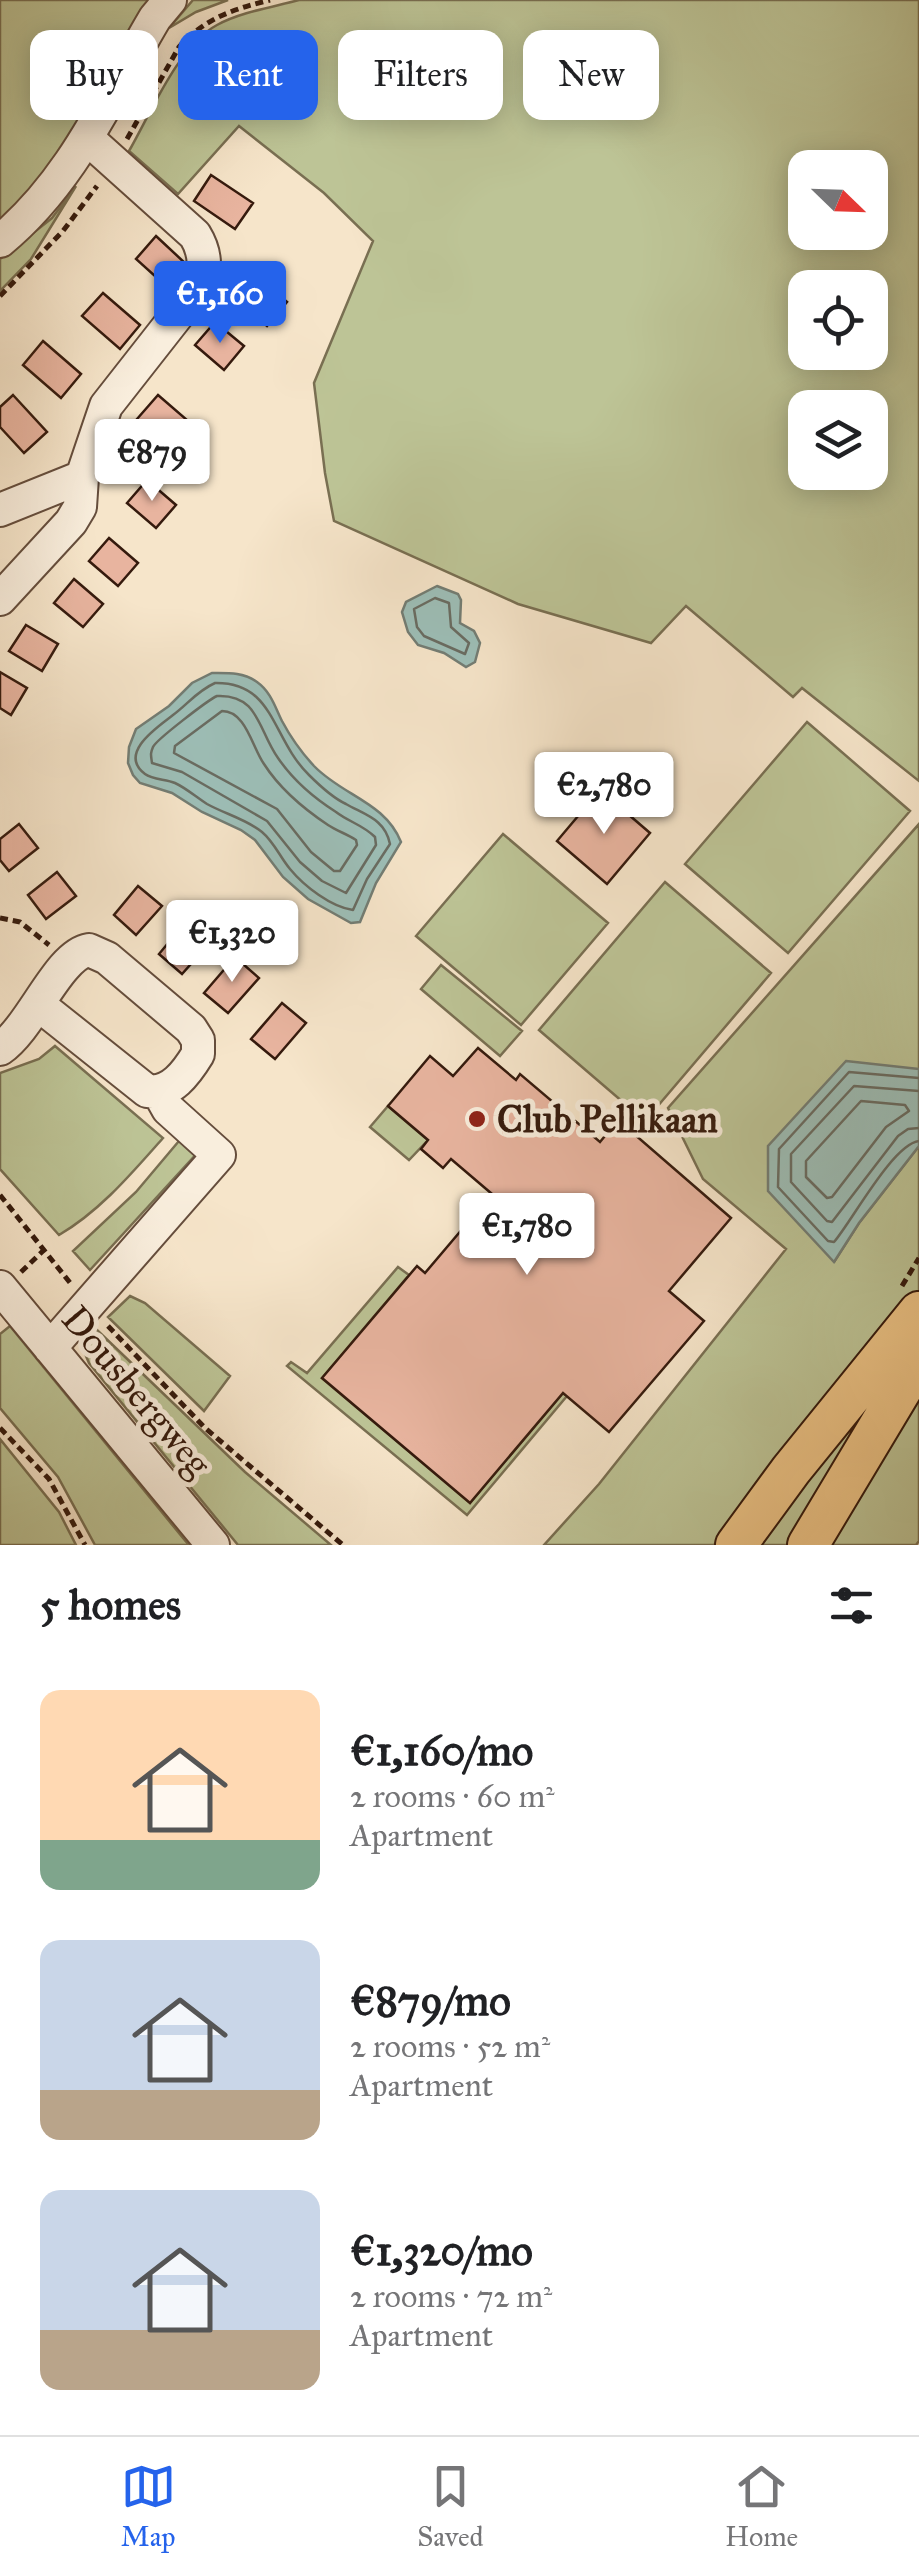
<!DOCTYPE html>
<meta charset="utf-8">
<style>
:root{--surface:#fff;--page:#f2f2f2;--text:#202124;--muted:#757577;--line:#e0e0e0;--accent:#2563eb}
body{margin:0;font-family:"IM FELL Great Primer",serif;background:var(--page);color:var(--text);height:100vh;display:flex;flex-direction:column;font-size:38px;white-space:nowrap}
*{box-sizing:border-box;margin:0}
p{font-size:32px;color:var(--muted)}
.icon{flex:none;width:55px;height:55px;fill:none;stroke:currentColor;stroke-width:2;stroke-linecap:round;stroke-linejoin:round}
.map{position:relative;height:1545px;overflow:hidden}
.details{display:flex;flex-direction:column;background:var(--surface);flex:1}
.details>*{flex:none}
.hud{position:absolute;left:30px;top:30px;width:860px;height:90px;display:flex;gap:20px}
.needle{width:65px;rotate:113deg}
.fabs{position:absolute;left:788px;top:150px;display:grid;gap:20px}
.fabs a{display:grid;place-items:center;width:100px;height:100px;border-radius:20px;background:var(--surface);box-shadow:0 5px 25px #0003;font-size:50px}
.price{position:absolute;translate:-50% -85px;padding:0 22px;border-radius:10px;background:#fff;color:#222;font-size:32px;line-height:65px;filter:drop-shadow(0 2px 5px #0008)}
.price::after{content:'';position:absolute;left:50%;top:60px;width:30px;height:22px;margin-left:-15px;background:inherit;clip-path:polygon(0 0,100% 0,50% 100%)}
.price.selected{background:var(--accent);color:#fff}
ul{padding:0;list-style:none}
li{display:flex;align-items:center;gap:30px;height:250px;padding:0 40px}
li span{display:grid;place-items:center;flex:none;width:280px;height:200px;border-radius:20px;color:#555}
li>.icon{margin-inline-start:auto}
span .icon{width:120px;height:120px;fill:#fffc;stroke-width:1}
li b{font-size:42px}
h2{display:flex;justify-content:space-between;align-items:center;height:120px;padding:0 40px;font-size:42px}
.chip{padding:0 35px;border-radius:20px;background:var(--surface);box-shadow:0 5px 25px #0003;font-size:35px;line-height:90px}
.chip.selected{background:var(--accent);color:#fff}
.dock{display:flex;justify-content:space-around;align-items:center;height:140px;border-top:2px solid var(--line);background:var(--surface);font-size:28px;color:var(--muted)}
.dock a{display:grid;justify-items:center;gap:5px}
.dock .selected{color:var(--accent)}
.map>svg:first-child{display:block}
.green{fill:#bdc496;stroke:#796f52;stroke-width:2.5;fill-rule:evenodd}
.water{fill:#9dbfb8;stroke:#737d74;stroke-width:2.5}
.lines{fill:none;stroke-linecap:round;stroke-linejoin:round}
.shore{stroke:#696c62;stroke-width:2.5}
.building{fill:#e8b49f;stroke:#351a0d;stroke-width:2.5}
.minor-casing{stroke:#654d3c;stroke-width:36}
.major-casing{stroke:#351a0d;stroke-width:44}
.path{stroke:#351a0d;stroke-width:5;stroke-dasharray:8 5;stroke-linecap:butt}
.minor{stroke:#f9eedd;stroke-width:32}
.major{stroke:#ebc285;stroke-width:40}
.poi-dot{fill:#8f2418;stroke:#f9eedd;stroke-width:4}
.labels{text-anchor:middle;stroke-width:10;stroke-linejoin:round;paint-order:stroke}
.poi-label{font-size:38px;font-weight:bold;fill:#351a0d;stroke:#f9eedd;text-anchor:start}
.street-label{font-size:38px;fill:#351a0d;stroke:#f9eedd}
</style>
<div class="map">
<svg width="919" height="1545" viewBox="0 0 919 1545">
<rect width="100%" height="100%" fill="#f6e5ca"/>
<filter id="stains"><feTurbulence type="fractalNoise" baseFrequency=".002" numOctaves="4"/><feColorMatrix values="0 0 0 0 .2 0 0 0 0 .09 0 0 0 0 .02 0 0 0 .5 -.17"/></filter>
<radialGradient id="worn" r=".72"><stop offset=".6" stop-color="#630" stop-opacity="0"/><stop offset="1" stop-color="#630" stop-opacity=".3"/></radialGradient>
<path class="green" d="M0,0h156l-64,115 -92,114z
M193,0h35l-32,12 -27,16z
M299,0h620v781l-117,-93 -9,9 -107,-91 -35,37 -133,-39 -184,-83 -9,-48 -11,-90 59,-142 -49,-48 -85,-67 -61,68 -49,-43c22,-38 49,-105 88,-126 24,-13 56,-18 82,-25zM805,168h65v64h-65zM805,288h65v64h-65zM805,408h65v64h-65z
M76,186l-45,73 -31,32v-32l52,-41z
M807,722l103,89 -122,142 -103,-89z
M919,824v257l-85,181 25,-39 60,-77v157l-205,242h-170l55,-61 187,-235 -83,-70 -35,-71z
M503,834l105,89 -87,102 -105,-89z
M665,882l106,91 -126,148 -106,-91z
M441,965l81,66 -22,25 -79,-67z
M55,1046l108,92c-32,36 -63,73 -104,97l-59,-66v-96l39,-14z
M388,1106l40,34 -19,20 -39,-33z
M184,1135l16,15 -110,120 -17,-19 63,-59z
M398,1267l11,8 -87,103 148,125 93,-110 4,3 -100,119 -180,-149 4,-4 16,11z
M130,1296l15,7 85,73 -26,35 -96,-94z
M919,1324l-122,221h-51z
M10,1326l173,212 6,7h-94l-37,-68 -58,-69v-74z
M97,1330l148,142 86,73h-93l-149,-182 -6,-14z
M919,1374v167l-3,4h-101z
M0,1439l59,73 17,33h-76z"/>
<path class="water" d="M437,586l21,8 3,6 -1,23 14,8 6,12 -5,19 -9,5 -22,-14 -26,-8 -10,-13 -6,-20 4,-10z
M212,673c16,0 31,-1 45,9 14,10 18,25 25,39 9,17 20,32 32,45 29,30 71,36 87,76l-25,41 -16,39 -9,1 -43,-24 -25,-22 -28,-37 -14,-10 -39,-18 -30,-19 -32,-10 -7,-8 -5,-12 1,-16 7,-18 33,-23 23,-23z
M846,1061l73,8v77l-60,77 -25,39 -66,-71v-45z"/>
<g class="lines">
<path class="shore" d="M435,598l14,5 2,24 18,16 -4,11 -41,-18 -7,-9 -3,-18z
M215,683c60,-1 56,55 94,92 10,10 24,23 37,29 19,11 39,15 44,40l-23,35 -14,31c-22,-3 -49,-24 -63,-41 -10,-12 -16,-27 -28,-37 -16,-13 -37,-18 -55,-28 -11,-7 -21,-16 -32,-21 -9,-4 -22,-3 -30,-9 -28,-21 14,-48 28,-59 15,-11 24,-24 42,-32z
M217,696c42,-2 41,34 61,62 15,22 36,40 58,54 13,10 27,13 39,25l1,8 -30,48 -24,-12 -22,-19 -33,-41 -85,-49 -30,-9c-1,-8 -2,-9 1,-16 3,-7 55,-47 64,-51z
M222,711c24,0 30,36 42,53 16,25 40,45 64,61 9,6 19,9 28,15l1,5 -17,26h-6l-23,-19 -34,-43 -103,-56 1,-7z
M919,1078l-70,-6 -70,77 -1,38 50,54 6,1c18,-21 59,-98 85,-101
M919,1091l-65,-5 -63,68v28l36,39 5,1 66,-86 10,-7 11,-1
M861,1101l44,4 4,6 -23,16 -54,70 -5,1 -21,-21v-16z"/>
</g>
<path class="building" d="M211,175l42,28 -18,26 -41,-28z
M156,236l30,28 -20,22 -30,-27z
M258,277l29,25 -20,24 -29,-25z
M103,293l37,32 -20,24 -38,-33z
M215,322l29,24 -20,24 -29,-25z
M43,341l38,33 -20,24 -38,-33z
M13,395l34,37 -23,21 -24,-26v-20z
M158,395l29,25 -21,23 -29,-24z
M147,480l29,25 -20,23 -29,-25z
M109,538l29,25 -20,23 -29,-25z
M74,579l29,25 -20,23 -29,-24z
M26,625l32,19 -16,27 -33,-20z
M0,672l27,16 -16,27 -11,-7z
M600,790l50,43 -43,51 -50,-43z
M19,824l19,24 -29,23 -9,-11v-21z
M57,872l19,24 -30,23 -18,-24z
M138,886l24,20 -26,29 -22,-20z
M189,918l24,21 -31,35 -23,-20z
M235,957l24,21 -31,35 -24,-20z
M282,1003l24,20 -31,36 -24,-20z
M478,1048l38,32 4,-6 80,68 18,-22 113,98 -62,73 35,30 -95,111 -46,-39 -93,110 -148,-125 95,-112 8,7 67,-79 -41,-35 -8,9 -22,-19 7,-9 -40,-34 42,-50 23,20z"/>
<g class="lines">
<g class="minor-casing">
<path id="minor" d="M0,241c72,-59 108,-144 155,-223l15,-18
M0,510l82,-33 24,-71 91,-116c10,-19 9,-37 -2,-55l-107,-96
M0,599l71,-77 9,-15 2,-30
M0,1049c32,-22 58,-94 89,-99l18,8 84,71 7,11v14c-11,18 -27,41 -51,37l-108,-86
M0,1287l213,258
M50,1348l169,-193 -51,-46 -9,-16"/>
</g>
<g class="major-casing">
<path id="major" d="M736,1545l55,-75 128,-158
M808,1545l111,-185"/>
</g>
<path class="path" d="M127,139l52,-92c26,-29 55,-38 91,-47
M0,296l63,-65 34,-45
M0,918l20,4 29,23
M0,1195l71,89
M21,1272l23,-22
M902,1286l17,-28
M108,1326l97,102 138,117
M0,1428l49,51 36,66"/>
<use href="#minor" class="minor"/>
<use href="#major" class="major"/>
</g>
<circle class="poi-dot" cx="477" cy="1119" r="10"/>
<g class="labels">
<g class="poi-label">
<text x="497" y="1132">Club Pellikaan</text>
</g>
<g class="street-label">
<text transform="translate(137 1391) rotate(50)" y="13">Dousbergweg</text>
</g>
</g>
<rect width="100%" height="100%" filter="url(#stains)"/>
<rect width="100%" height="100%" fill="url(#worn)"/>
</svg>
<div class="fabs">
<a><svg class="needle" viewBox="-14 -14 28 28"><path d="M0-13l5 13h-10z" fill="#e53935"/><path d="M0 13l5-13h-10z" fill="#757577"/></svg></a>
<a><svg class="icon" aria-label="locate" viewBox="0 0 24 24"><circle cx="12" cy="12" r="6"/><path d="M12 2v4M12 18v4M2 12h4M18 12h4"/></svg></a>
<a><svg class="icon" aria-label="layers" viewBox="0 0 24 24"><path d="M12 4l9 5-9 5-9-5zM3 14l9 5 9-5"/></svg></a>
</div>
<b class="price selected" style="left:220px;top:346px">€1,160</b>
<b class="price" style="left:152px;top:504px">€879</b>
<b class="price" style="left:604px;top:837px">€2,780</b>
<b class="price" style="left:232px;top:985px">€1,320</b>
<b class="price" style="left:527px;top:1278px">€1,780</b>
<div class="hud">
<a class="chip">Buy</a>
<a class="chip selected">Rent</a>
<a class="chip">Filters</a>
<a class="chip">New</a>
</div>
</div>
<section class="details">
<h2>5 homes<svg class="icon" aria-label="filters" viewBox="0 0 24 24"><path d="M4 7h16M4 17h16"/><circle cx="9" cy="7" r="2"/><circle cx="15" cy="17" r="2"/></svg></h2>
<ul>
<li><span style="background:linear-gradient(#ffd9b3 75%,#7fa58c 0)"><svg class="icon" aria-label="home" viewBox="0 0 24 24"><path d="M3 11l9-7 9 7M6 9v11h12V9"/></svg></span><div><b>€1,160/mo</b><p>2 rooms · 60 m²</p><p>Apartment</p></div></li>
<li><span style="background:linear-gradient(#c9d6e8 75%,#b9a48a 0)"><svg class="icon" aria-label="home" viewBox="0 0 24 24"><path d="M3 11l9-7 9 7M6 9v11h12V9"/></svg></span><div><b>€879/mo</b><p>2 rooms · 52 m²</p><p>Apartment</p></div></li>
<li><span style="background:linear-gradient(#c9d6e8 70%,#b9a48a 0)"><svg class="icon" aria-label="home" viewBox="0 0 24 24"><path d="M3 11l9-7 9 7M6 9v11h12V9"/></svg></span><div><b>€1,320/mo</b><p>2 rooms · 72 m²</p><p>Apartment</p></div></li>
</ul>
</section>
<nav class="dock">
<a class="selected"><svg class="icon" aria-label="map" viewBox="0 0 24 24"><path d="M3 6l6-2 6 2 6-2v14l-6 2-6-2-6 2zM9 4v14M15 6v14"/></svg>Map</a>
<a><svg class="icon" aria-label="saved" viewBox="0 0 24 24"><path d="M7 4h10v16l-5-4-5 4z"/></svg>Saved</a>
<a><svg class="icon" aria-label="home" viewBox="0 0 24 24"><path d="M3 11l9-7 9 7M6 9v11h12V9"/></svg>Home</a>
</nav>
